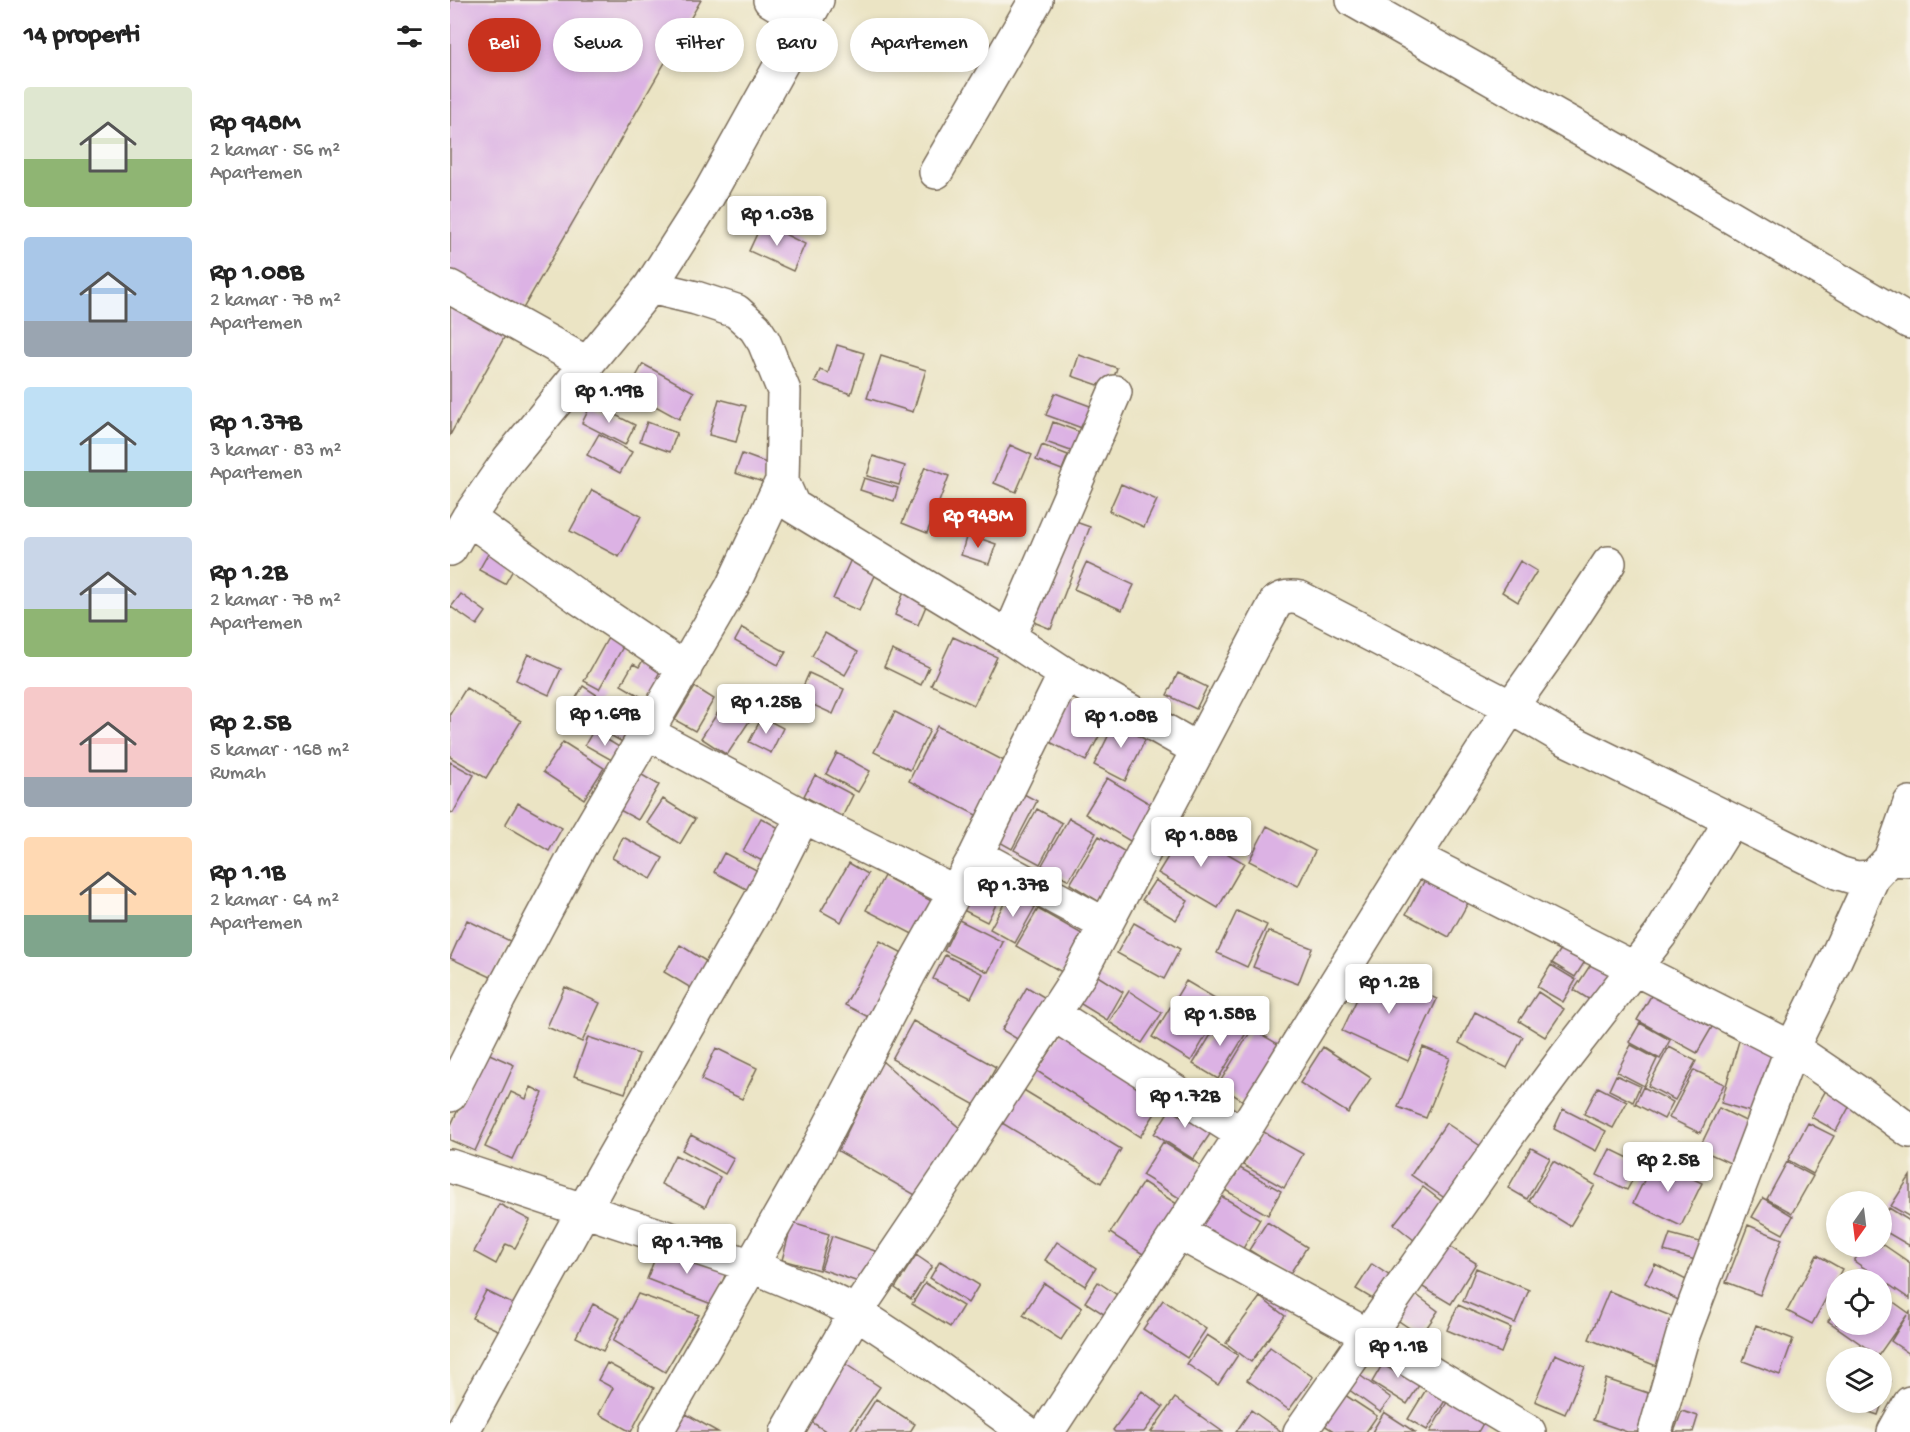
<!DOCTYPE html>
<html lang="id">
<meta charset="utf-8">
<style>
:root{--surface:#fff;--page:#f6f6f6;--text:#222;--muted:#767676;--accent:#c8321e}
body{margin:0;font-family:"Gochi Hand",sans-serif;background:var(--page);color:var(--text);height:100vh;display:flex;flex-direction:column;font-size:22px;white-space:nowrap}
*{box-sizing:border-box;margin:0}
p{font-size:20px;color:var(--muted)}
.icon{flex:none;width:33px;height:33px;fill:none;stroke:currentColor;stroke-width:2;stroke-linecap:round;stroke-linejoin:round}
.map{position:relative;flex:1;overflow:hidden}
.details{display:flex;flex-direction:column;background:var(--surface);width:450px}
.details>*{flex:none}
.hud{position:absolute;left:18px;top:18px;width:570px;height:54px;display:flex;gap:12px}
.needle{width:39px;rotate:194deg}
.controls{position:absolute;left:1376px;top:1191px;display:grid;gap:12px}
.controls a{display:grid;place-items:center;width:66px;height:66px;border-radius:50%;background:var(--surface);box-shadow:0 3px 9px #0003;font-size:30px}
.price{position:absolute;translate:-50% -51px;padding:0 14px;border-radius:6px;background:#fff;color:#222;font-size:20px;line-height:39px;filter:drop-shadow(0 2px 3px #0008)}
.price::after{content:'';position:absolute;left:50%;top:36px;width:18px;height:14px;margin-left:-9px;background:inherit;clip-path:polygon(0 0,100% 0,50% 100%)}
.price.selected{background:var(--accent);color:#fff}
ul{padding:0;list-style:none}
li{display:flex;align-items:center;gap:18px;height:150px;padding:0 24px}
li span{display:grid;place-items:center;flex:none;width:168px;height:120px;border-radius:6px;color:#555}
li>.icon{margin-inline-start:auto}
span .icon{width:72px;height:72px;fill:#fffc;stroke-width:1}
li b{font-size:26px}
h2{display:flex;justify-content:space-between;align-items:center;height:72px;padding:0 24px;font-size:26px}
.pill{padding:0 21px;border-radius:27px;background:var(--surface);box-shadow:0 3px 9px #0003;font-size:21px;line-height:54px}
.pill.selected{background:var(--accent);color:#fff}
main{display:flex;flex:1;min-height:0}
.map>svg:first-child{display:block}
.building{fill:#dcb2e4}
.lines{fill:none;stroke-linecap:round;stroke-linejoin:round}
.minor-casing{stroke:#796b58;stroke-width:36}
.minor{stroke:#fff;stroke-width:33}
</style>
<main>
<section class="details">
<h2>14 properti<svg class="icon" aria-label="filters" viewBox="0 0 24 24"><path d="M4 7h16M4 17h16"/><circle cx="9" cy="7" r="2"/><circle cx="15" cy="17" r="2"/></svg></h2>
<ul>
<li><span style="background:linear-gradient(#dfe7d0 60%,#8fb573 0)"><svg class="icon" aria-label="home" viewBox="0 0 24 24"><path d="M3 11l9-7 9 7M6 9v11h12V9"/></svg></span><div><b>Rp 948M</b><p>2 kamar · 56 m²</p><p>Apartemen</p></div></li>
<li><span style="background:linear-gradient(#a9c7e8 70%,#9aa5b1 0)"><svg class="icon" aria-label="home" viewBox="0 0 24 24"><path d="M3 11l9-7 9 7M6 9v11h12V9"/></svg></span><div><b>Rp 1.08B</b><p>2 kamar · 78 m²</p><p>Apartemen</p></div></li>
<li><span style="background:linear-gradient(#bfe0f5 70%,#7fa58c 0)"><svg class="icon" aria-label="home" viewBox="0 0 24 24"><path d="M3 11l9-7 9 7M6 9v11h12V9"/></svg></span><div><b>Rp 1.37B</b><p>3 kamar · 83 m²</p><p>Apartemen</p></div></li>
<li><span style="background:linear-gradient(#c9d6e8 60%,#8fb573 0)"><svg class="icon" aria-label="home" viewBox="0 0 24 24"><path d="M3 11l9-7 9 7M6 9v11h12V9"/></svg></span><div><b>Rp 1.2B</b><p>2 kamar · 78 m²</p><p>Apartemen</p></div></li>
<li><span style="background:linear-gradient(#f6c9c9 75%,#9aa5b1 0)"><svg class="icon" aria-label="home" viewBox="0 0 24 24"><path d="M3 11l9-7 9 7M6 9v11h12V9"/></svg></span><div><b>Rp 2.5B</b><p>5 kamar · 168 m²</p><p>Rumah</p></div></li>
<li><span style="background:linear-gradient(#ffd9b3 65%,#7fa58c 0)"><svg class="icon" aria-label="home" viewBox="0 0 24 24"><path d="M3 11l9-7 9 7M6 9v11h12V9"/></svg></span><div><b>Rp 1.1B</b><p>2 kamar · 64 m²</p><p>Apartemen</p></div></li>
</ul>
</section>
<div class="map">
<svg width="1460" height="1432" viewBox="0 0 1460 1432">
<rect width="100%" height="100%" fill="#f7f3e8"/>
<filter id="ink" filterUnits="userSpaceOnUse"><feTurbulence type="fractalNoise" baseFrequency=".0167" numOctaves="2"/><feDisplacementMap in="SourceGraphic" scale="12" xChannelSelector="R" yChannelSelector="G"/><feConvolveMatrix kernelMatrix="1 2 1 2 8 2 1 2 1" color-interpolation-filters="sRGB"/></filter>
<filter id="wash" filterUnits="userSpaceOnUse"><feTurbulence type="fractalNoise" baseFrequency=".008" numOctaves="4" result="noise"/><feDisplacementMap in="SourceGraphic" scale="24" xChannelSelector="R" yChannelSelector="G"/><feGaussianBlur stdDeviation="1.35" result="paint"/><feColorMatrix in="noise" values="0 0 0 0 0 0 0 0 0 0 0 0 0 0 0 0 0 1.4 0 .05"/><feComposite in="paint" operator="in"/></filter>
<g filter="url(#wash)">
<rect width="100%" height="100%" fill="#ebe4c4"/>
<g id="blocks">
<path class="building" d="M0,0h251l-180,312 -71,-40z
M312,223l43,21 -12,27 -44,-20z
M0,306l55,30 -55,99z
M387,345l27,8 -13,41 -36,-12 5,-12 8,3z
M629,355l38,13 -7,21 -38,-13z
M431,356l45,14 -13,42 -46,-14z
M193,364l51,28 -15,27 -51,-28z
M605,393l43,16 -8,22 -44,-16z
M269,399l27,7 -10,36 -27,-7z
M142,403l43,22 -10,20 -43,-22z
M197,422l30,11 -7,19 -30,-11z
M603,422l32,12 -6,20 -33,-12z
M149,434l33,18 -12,21 -33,-18z
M560,445l22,10 -16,37 -22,-9z
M592,445l26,10 -6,15 -26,-10z
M292,454l30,11 -6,18 -31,-10z
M423,456l32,10 -6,19 -32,-9z
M475,467l24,9 -22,57 -25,-10z
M414,478l34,10 -4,13 -34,-11z
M671,484l36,16 -13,27 -35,-16z
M142,490l49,26 -22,41 -49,-26z
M528,508l28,11 -6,16 -28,-11z
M620,520l20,7 -39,102 -20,-8z
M517,534l29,10 -7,20 -28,-9z
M42,547l26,14 -13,23 -26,-14z
M402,557l26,12 -19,42 -26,-12z
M1070,561l17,10 -19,31 -16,-10z
M636,563l48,22 -12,25 -48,-21z
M457,584l24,10 -13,31 -23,-10z
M11,594l25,18 -9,13 -26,-18z
M292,628l44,24 -8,13 -43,-24z
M375,633l33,19 -13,23 -33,-19z
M159,636l15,9 -25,44 -15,-8z
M503,637l44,20 -23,48 -43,-20z
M442,650l37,17 -8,18 -37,-18z
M78,654l33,15 -12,26 -33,-15z
M194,658l18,10 -5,9 11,6 -13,22 -34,-20 12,-21 6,3z
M359,673l35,16 -11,25 -35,-16z
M728,673l29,14 -11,22 -29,-14z
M133,686l17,11 -19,33 -18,-10z
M245,687l19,12 -19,32 -20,-11z
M16,688l55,33 -35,57 -36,-21v-43z
M282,691l26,17 -31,47 -26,-17z
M621,697l38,20 -23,44 -38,-20z
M166,709l27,16 -12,22 -28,-16z
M445,712l35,18 -20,40 -36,-18z
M312,717l21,11 -12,25 -22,-11z
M667,718l31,16 -23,47 -31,-16z
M487,726l75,39 -28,54 -75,-38z
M143,731l31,19 -7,13 -32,-18z
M113,742l41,26 -20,31 -41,-27z
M387,753l33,18 -12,21 -32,-18z
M0,762l24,13 -21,38 -3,-1z
M187,772l22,13 -21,35 -22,-12z
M365,775l38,20 -11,22 -38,-21z
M657,778l50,30 -22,36 -50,-30z
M572,793l15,8 -25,48 -16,-9z
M213,799l32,20 -15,25 -33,-21z
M68,803l44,25 -13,23 -44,-26z
M587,809l25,14 -22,41 -26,-14z
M311,818l27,15 -18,32 -27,-14z
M619,818l27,15 -27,47 -27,-15z
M817,826l48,25 -17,35 -49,-25z
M735,829l59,34 -26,45 -60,-35z
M649,836l36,22 -29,48 -36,-22z
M173,837l40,21 -12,21 -39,-21z
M274,853l38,20 -10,19 -38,-20z
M399,863l19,11 -27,48 -20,-11z
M434,876l55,29 -17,34 -56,-29z
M526,877l27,14 -16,31 -28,-14z
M976,878l43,23 -20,36 -43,-23z
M705,880l33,21 -12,19 -34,-20z
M560,893l25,14 -20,36 -25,-14z
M588,909l51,29 -22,37 -51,-29z
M787,911l30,14 -20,42 -30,-14z
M17,920l43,21 -17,37 -43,-20z
M509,920l44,22 -15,30 -44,-21z
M684,923l46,26 -16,30 -47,-26z
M818,931l44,17 -14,36 -45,-17z
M1118,938l23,14 -16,25 -23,-14z
M430,941l32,17 -34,64 -33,-17z
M230,945l37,23 -16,26 -37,-22z
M495,955l38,19 -12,24 -38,-19z
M1145,958l24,15 -21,32 -24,-15z
M1101,965l25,15 -13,22 -26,-15z
M921,969l66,30 -29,62 -66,-30z
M643,973l30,19 -16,28 -31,-19z
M736,981l39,23 -34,57 -39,-24z
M1209,982l60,33 -22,38 -60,-33z
M115,987l35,16 -18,39 -35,-15z
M577,987l22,13 -25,43 -22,-13z
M679,991l33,22 -20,30 -33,-21z
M1088,992l26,17 -19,28 -26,-16z
M1025,1012l48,25 -16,31 -48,-25z
M773,1015l25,15 -30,49 -25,-15z
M463,1021l83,46 -21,38 -83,-46z
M1190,1023l30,17 -10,19 -31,-17z
M615,1028l103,65 -28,44 -103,-66z
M802,1029l31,18 -35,57 -30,-19z
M1291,1034l43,13 -20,69 -43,-13z
M138,1037l51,17 -14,39 -51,-17z
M1181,1045l26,14 -13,27 -27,-14z
M873,1047l48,31 -23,35 -48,-30z
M973,1047l27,11 -24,60 -28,-11z
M1219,1047l27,14 -21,39 -27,-14z
M266,1048l41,20 -15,31 -41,-19z
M35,1052l29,13 -39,86 -25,-11v-13z
M432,1061l81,70 -39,69 -86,-49z
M1244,1070l30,14 -24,49 -31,-15z
M1166,1075l24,11 -7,16 -24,-12z
M1380,1083l24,15 -18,33 -25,-14z
M81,1087l12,6 -31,66 -27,-12 26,-55 15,7z
M1148,1087l29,15 -14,26 -29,-14z
M1193,1087l30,15 -9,17 -29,-15z
M572,1089l99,60 -20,34 -99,-60z
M727,1098l40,26 -24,35 -39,-25z
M1269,1108l41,20 -19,40 -42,-19z
M1113,1109l43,22 -10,20 -42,-22z
M996,1123l42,28 -36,52 -41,-28z
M1358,1123l26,13 -21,38 -25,-14z
M812,1131l41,23 -19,34 -41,-23z
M241,1135l43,23 -9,16 -43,-24z
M713,1142l42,26 -21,33 -42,-26z
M1081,1148l19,10 -23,41 -19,-11z
M1160,1149l31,15 -14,26 -30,-15z
M225,1155l45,22 -15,30 -44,-23z
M1204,1160l48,23 -21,43 -48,-23z
M1103,1161l42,24 -25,41 -41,-25z
M1337,1162l26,14 -21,37 -25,-14z
M788,1167l43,24 -13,24 -43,-25z
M1460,1176v41l-19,-11z
M693,1182l37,24 -34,50 -36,-23z
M973,1187l26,20 -29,38 -26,-21z
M766,1193l44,26 -19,33 -44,-26z
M1313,1198l30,18 -10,18 -31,-17z
M49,1204l31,16 -15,28 -9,-4 -10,20 -22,-12z
M1439,1208l21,13v25l-29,-17v-8z
M817,1222l40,25 -18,28 -40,-25z
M342,1223l37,11 -10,36 -37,-10z
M1298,1225l34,14 -22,56 -34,-13z
M1220,1234l41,11 -5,18 -42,-12z
M382,1236l46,16 -11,33 -46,-16z
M607,1242l39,26 -11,18 -40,-26z
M1431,1243l29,20v36l-56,-38 10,-15h17z
M210,1245l67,25 -13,35 -67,-26z
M997,1245l29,18 -25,41 -30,-18z
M466,1255l16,11 -21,33 -16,-11z
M1367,1255l25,14 -30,55 -25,-13z
M490,1261l39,24 -11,18 -38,-25z
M922,1264l24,16 -15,24 -25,-15z
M1205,1264l41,21 -10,19 -41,-21z
M1026,1268l53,22 -14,33 -52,-22z
M648,1282l28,19 -13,19 -28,-18z
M475,1283l38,23 -13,21 -38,-23z
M594,1283l38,25 -21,32 -38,-25z
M36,1291l35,17 -13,27 -36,-17z
M1159,1291l74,30 -19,48 -75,-30z
M964,1293l24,18 -17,25 -25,-17z
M1431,1293l28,20 1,-1v42l-19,-13 16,-26 -29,41 -50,-35 8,-11v14h45z
M188,1294l61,21 -34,57 -52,-31z
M810,1297l25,19 -34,46 -25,-19z
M713,1300l43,29 -19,29 -44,-29z
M143,1304l27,14 -17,33 -27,-14z
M1008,1305l53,23 -10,25 -54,-23z
M1306,1325l37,14 -13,36 -37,-14z
M757,1335l31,20 -20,30 -31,-21z
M820,1347l43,30 -24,33 -42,-30z
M939,1353l36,23 -18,28 -35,-22z
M1105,1354l30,13 -20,47 -30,-13z
M157,1363l47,25 -23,44 -32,-18 14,-26 -15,-8z
M394,1363l36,24 -31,45h-22l-20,-13z
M908,1374l33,24 -11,14 -32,-23z
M1431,1378l9,3 -12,34 -36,-12 39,-1z
M1156,1379l54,18 -12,35h-21l-34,-12z
M980,1383l19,11 -22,36 -19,-11z
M692,1391l21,16 -19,25h-29l-2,-2z
M892,1393l35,23 -11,16h-31l-14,-9z
M1001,1395l35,23 -8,14h-48z
M725,1398l48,34h-72z
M426,1399l39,25 -5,8h-55z
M801,1410l31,22h-46z
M1232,1411l16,5 -5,16h-19z
M934,1412l31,20h-43z
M236,1414l32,18h-43z"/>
</g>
</g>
<g filter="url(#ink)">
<use href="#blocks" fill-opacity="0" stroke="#796b58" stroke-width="1.5"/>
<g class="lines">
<g class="minor-casing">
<path id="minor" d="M320,0l35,21
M903,0l292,166 265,156
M486,172l100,-172
M0,287l138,77
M200,287l46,11 40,13 19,17 9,14 20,49 -2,90 11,25 216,131 56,37 132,75
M18,518l110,79 107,72
M0,549l18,-31 41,-59 141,-172 58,-91 109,-196
M559,637l106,-245
M353,816l152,76
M526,855l130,70
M964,857l378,191 68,46 50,37
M1440,859l20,-56
M605,1015l187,119
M0,1095l49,-97 80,-150 153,-261 50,-106
M0,1166l302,100 67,28 37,18 53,35 117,85
M728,1232l191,104 160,96
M12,1432l140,-255 158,-276 43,-85 -157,-84
M206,1432l157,-274 96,-184 67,-119 89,-181
M337,1432l69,-120 100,-148 123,-189 197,-373c8,-5 14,-6 24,-4l211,109 53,31 275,135 17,5 17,-1 17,-18 20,1
M597,1432l195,-298 172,-277 97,-150 44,-62 54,-82
M850,1432l213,-304 54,-73 93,-120 71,-114
M1205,1432l28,-97 109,-287 44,-90 37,-81
M1444,1432l16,-29"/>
</g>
<use href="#minor" class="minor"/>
</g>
</g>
</svg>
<div class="controls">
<a><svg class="needle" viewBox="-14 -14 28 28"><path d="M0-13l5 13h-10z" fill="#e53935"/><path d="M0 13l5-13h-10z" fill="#767676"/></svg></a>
<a><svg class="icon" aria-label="locate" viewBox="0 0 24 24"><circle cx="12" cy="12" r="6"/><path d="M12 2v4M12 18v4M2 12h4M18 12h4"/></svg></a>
<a><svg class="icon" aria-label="layers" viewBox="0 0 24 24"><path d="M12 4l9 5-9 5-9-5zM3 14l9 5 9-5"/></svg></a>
</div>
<b class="price" style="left:327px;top:247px">Rp 1.03B</b>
<b class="price" style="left:159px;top:424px">Rp 1.19B</b>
<b class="price selected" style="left:528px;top:549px">Rp 948M</b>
<b class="price" style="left:316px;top:735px">Rp 1.25B</b>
<b class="price" style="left:155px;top:747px">Rp 1.69B</b>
<b class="price" style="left:671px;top:749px">Rp 1.08B</b>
<b class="price" style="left:751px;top:868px">Rp 1.88B</b>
<b class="price" style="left:563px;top:918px">Rp 1.37B</b>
<b class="price" style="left:939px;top:1015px">Rp 1.2B</b>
<b class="price" style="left:770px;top:1047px">Rp 1.58B</b>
<b class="price" style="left:735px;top:1129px">Rp 1.72B</b>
<b class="price" style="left:1218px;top:1193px">Rp 2.5B</b>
<b class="price" style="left:237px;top:1275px">Rp 1.79B</b>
<b class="price" style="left:948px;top:1379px">Rp 1.1B</b>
<div class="hud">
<a class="pill selected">Beli</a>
<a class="pill">Sewa</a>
<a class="pill">Filter</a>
<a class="pill">Baru</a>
<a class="pill">Apartemen</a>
</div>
</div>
</main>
